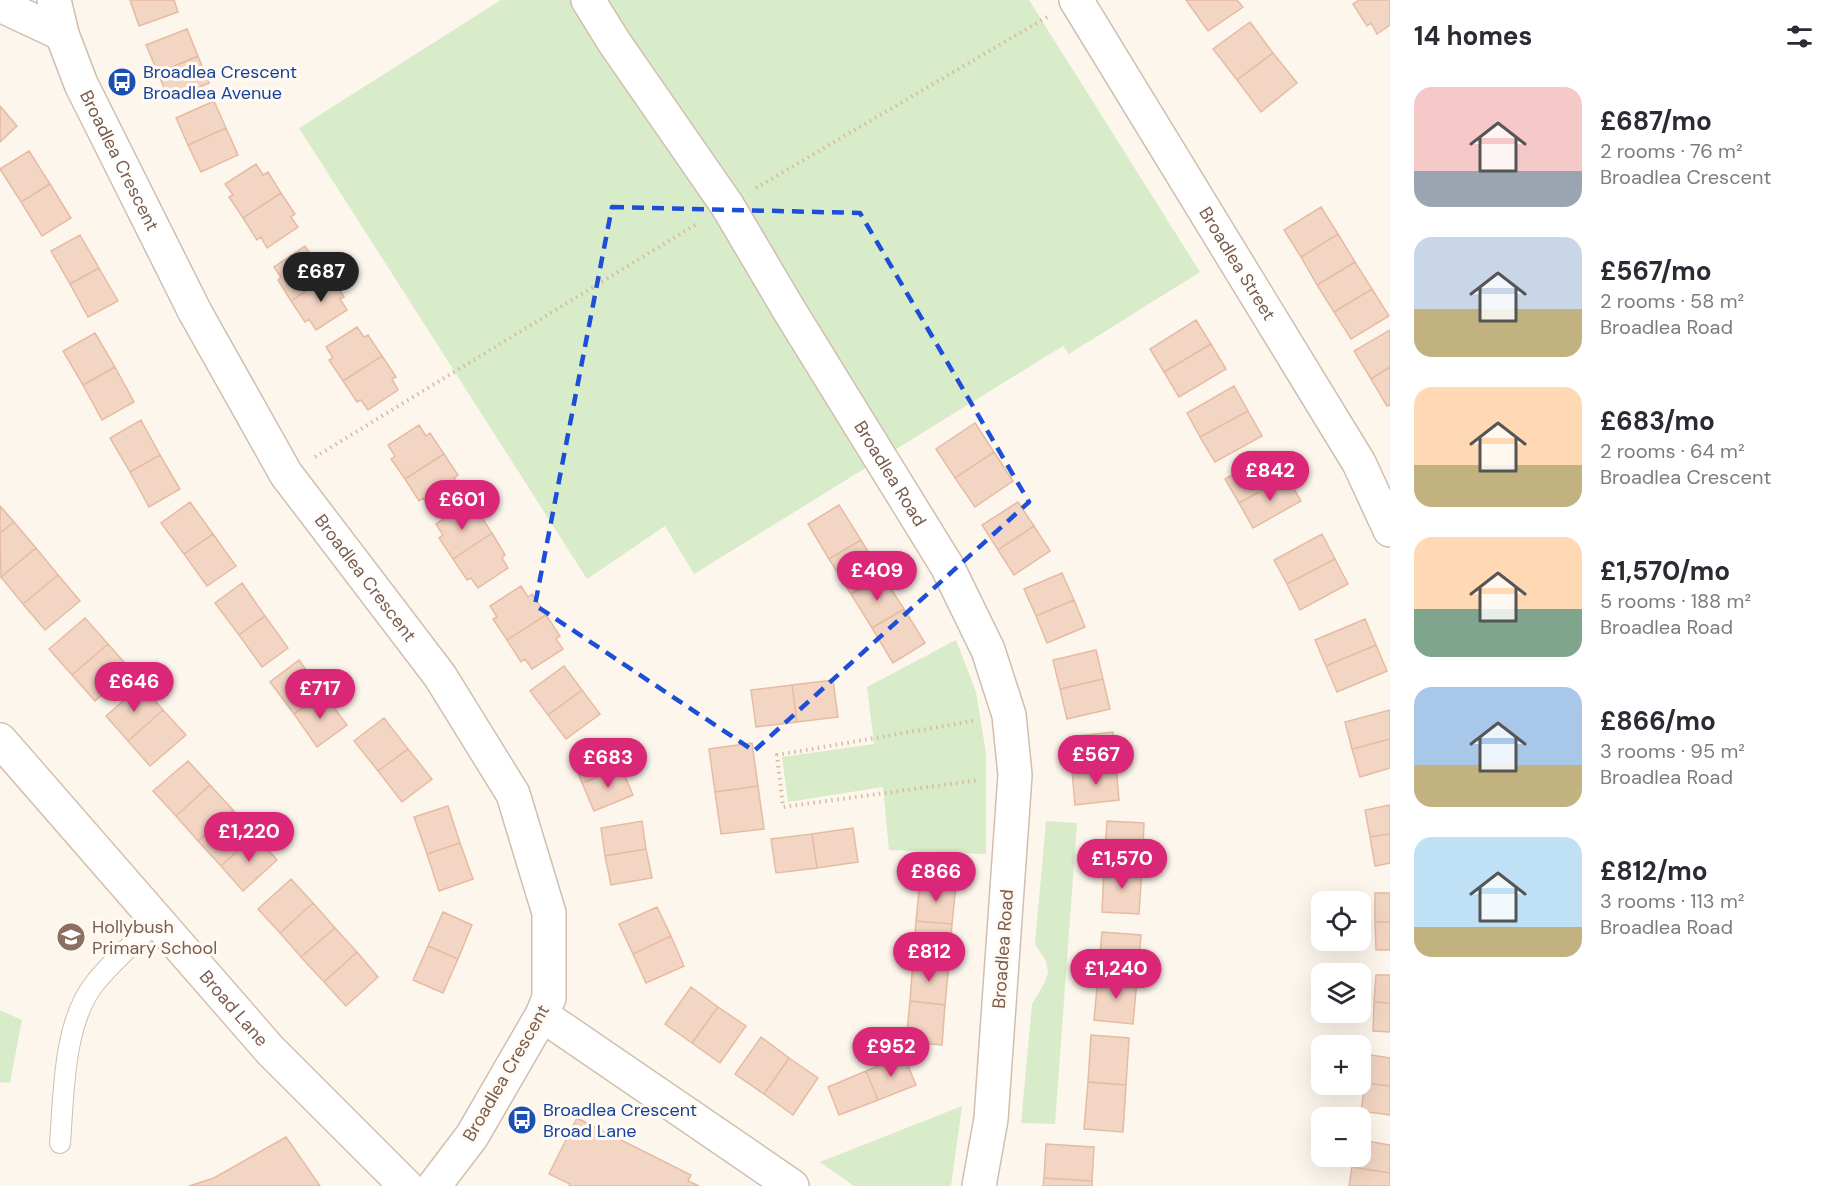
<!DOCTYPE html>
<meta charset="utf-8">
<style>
:root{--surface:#fff;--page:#f2f2f3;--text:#2b2b33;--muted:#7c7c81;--accent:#db2777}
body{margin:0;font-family:"DM Sans",sans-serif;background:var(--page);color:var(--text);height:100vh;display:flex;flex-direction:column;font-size:22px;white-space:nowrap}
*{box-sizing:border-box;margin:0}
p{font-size:20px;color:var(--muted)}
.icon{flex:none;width:33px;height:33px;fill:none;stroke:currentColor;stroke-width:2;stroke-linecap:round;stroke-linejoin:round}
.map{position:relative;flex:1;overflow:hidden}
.panel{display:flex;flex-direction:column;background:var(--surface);width:450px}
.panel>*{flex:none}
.buttons{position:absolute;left:1311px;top:891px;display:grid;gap:12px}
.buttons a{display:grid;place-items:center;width:60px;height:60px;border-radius:12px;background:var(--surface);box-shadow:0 6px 24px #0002;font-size:30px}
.price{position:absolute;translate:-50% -51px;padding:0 14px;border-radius:21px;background:var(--accent);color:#fff;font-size:20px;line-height:39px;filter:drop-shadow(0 2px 3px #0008)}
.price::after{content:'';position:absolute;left:50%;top:36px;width:18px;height:14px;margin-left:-9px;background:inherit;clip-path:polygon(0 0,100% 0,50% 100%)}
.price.active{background:#222;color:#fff}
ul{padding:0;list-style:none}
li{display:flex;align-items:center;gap:18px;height:150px;padding:0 24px}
li span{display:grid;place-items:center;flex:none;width:168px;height:120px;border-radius:18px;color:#555}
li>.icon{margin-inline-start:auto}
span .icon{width:72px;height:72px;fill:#fffc;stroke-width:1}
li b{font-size:26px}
h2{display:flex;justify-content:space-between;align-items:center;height:72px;padding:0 24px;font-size:26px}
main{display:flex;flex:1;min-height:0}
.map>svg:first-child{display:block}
.green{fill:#d8ecc9}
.building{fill:#f3d5c3;stroke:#e6bba3;stroke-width:1.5}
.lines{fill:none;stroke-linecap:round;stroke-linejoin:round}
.lane-casing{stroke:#d1beb0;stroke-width:22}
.street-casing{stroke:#d1beb0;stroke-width:36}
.secondary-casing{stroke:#d6c0b0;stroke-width:36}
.path{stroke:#d9b8a5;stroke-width:4;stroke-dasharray:1.5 4.5;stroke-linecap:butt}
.lane{stroke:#fff;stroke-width:20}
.street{stroke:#fff;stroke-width:33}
.secondary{stroke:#fff;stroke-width:33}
.marked{fill:none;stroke:#1d4ed8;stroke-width:4.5;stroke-dasharray:12 8;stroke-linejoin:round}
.labels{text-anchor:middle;stroke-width:6;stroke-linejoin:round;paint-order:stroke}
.transit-label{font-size:18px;fill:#164399;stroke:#fffaf3;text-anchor:start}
.street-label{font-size:18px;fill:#7a5c4d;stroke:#fffaf3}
.education-label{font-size:18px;fill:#785e54;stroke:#fffaf3;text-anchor:start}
</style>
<main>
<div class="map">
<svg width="1390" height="1186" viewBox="0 0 1390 1186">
<rect width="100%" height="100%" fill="#fdf6ec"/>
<path class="green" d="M501,0h528l171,272 -131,82 -6,-8 -369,228 -29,-48 -78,53 -288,-451z
M956,640l20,52 10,61v101l-97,-4 -6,-63 -95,15 -6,-45 92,-13 -7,-57z
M1046,821l31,2 -22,301 -34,-1 11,-119 13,-22 3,-10 -2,-11 -11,-17z
M0,1010l22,10 -12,63 -10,-1z
M962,1106l-11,80h-97l-34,-24z"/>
<path class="building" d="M130,0h44l4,12 -39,14z
M1186,0h51l6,7 -35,24z
M1359,0h31v25l-13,9 -6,-11 -4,3 -14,-22z
M1250,22l23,31 -36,27 -24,-31z
M187,29l11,27 -40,17 -12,-28z
M1273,53l24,30 -36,29 -24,-32z
M198,56l11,27 -40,17 -11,-27z
M214,101l12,27 -38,17 -12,-27z
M0,106l17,20 -17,16z
M226,128l12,27 -37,17 -13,-27z
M29,151l21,33 -29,18 -21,-33z
M256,164l7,11 5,-3 13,21 -38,25 -14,-21 4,-2 -8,-11z
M50,184l21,34 -29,18 -21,-34z
M281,193l14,21 -4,3 7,10 -31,21 -6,-11 -4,3 -14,-22z
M1321,207l17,27 -37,23 -17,-27z
M1338,234l17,28 -38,23 -16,-28z
M80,235l19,33 -29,16 -19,-33z
M305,246l7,11 4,-2 14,20 -39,26 -13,-21 3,-3 -7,-10z
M1355,262l17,27 -38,23 -17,-27z
M99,268l19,33 -30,16 -18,-33z
M330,275l14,22 -4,2 7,11 -31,20 -7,-11 -4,3 -14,-21z
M1372,289l17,27 -38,23 -17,-27z
M1196,320l15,24 -47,28 -14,-23z
M357,327l7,10 4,-2 14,21 -39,25 -14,-21 4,-2 -7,-11z
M1390,330v37l-19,12 -17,-28z
M95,333l20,34 -32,18 -20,-34z
M1211,344l15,25 -47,28 -15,-25z
M382,356l14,21 -4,2 6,11 -30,20 -7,-10 -4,2 -14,-21z
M115,367l19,35 -32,18 -19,-35z
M1390,367v38l-3,1 -16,-27z
M1234,386l14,25 -48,26 -13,-24z
M1248,411l14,25 -47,26 -15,-25z
M141,420l19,35 -30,17 -20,-34z
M975,423l19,29 -39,26 -19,-29z
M419,425l7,11 4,-3 14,21 -39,25 -14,-20 4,-3 -7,-11z
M994,452l19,29 -38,26 -20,-29z
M1273,452l14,25 -48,26 -14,-24z
M444,454l14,21 -4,3 6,10 -31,20 -6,-10 -4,3 -14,-22z
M160,455l20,34 -31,18 -19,-35z
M1287,477l14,24 -48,27 -14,-25z
M190,502l23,32 -29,20 -23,-31z
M1018,502l16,24 -36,24 -16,-25z
M467,504l7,11 4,-3 14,21 -39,26 -14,-21 4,-3 -7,-11z
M839,505l22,35 -32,19 -21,-35z
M0,506l14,16 -14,11z
M14,522l22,26 -35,29 -1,-44z
M1034,526l16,25 -36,24 -16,-25z
M492,533l13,22 -3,3 6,10 -30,20 -7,-10 -4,2 -14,-21z
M213,534l23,32 -29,20 -23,-32z
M1322,534l13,25 -48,25 -13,-24z
M861,540l21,35 -31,19 -22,-35z
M36,548l22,27 -35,29 -22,-27z
M1335,559l13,25 -48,26 -13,-26z
M1062,573l12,27 -38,16 -12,-27z
M58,575l22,26 -35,29 -22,-26z
M882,575l22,34 -32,19 -21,-34z
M242,583l23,33 -26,19 -24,-32z
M521,586l7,11 4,-3 14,21 -39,25 -14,-21 4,-2 -7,-11z
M1074,600l11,27 -38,16 -11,-27z
M904,609l21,34 -32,20 -21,-35z
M546,615l14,21 -4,3 7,10 -31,20 -7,-10 -4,3 -14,-22z
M265,616l23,32 -26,19 -23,-32z
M85,618l23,26 -36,31 -23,-26z
M1365,619l11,26 -50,21 -11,-26z
M108,644l23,26 -36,31 -23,-26z
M1376,645l11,26 -50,21 -11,-26z
M1096,650l7,29 -43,10 -7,-29z
M299,660l24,33 -29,21 -24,-32z
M564,666l18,24 -34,25 -18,-24z
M1103,679l7,30 -43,10 -7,-30z
M833,680l5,37 -41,5 -5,-37z
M141,685l22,25 -35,31 -22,-25z
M792,685l5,37 -41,5 -5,-37z
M582,690l18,24 -34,25 -18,-24z
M323,693l24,32 -30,22 -23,-33z
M163,710l23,25 -36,31 -22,-25z
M1390,710v29l-38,10 -7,-27z
M384,718l24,31 -30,22 -24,-30z
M1113,732l3,34 -44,5 -3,-34z
M609,739l12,28 -39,16 -11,-29z
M1390,739v29l-30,9 -8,-28z
M752,743l6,43 -43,6 -6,-43z
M408,749l24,30 -30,23 -24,-31z
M188,761l22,24 -34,31 -23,-25z
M1116,766l3,34 -44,5 -3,-34z
M621,767l12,28 -39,16 -12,-28z
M210,785l23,25 -35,31 -22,-25z
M758,786l6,43 -43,5 -6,-42z
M1390,805v29l-20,3 -5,-27z
M448,806l12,37 -33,11 -13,-37z
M233,810l22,25 -34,31 -23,-25z
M642,821l4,28 -41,7 -4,-28z
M1107,821l37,2 -2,46 -38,-2z
M853,828l5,34 -41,6 -5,-34z
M812,834l5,34 -41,5 -5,-34z
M1390,834v29l-15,3 -5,-29z
M255,835l22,25 -34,31 -22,-25z
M460,843l13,36 -34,12 -12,-37z
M646,849l6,29 -41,7 -6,-29z
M1104,867l38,2 -3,45 -37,-2z
M291,879l22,24 -33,30 -22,-24z
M920,881l36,3 -4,40 -36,-3z
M1375,893h15v29h-15z
M313,903l22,25 -34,29 -21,-24z
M657,907l14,29 -38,18 -14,-30z
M443,912l29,13 -14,34 -30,-13z
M916,921l36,3 -3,40 -36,-3z
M1375,922h15v28h-14z
M335,928l22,24 -33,30 -23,-25z
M1102,932l39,3 -4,45 -39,-4z
M671,936l13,30 -38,17 -13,-29z
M428,946l30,13 -15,34 -30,-13z
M357,952l21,25 -32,29 -22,-24z
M913,961l36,3 -4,41 -35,-4z
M1376,975h14v28l-16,-1z
M1098,976l39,4 -4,44 -39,-4z
M691,987l27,20 -26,36 -27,-19z
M910,1001l35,4 -3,40 -36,-3z
M1374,1002l16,1v29l-17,-1z
M718,1007l28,19 -26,37 -28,-20z
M1091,1035l38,3 -3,47 -38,-3z
M761,1037l28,21 -25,36 -29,-20z
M1370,1055l20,3v28l-25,-3z
M904,1056l12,29 -38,15 -12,-29z
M789,1058l29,20 -25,37 -29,-21z
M866,1071l12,29 -39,15 -11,-28z
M1088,1082l38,3 -3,47 -39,-3z
M1365,1083l25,3v29l-29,-4z
M577,1118l114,57 -3,6 11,5h-130l1,-2 -21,-10z
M286,1137l34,49h-131l25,-8z
M1360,1140l30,5v28l-38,-6 1,-11h7z
M1046,1144l48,3 -2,34 -48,-3z
M1352,1167l38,6v13h-41z
M1044,1178l48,3v5h-49z"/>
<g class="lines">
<g class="lane-casing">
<path id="lane" d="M60,1143c4,-50 3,-120 35,-160 18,-23 41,-42 62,-62"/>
</g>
<g class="street-casing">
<g id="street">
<path id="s1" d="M54,0l8,34 19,50 114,228 91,162 154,202 73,118 36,119v85l-7,17 -70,121 -38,50"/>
<path id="s2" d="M588,0l26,42 113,163 62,105 158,256 41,84 21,65 6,60 -24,344 -12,67"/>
<path id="s3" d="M1076,0l283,463 31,67"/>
<path d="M0,5l62,29"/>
<path d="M542,1015l250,171"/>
</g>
</g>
<g class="secondary-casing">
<g id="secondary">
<path id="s4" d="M0,740l270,310 136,136"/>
</g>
</g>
<path class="path" d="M756,188l291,-171
M315,457l383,-234
M973,721l-196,34 6,52 196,-27"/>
<use href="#lane" class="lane"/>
<use href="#street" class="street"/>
<use href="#secondary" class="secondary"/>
</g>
<path class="marked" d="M612,207l248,6 169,289 -275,249 -219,-146z"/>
<defs>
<g id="bus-disc" transform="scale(1.5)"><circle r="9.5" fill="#1a4fb4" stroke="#fffaf3"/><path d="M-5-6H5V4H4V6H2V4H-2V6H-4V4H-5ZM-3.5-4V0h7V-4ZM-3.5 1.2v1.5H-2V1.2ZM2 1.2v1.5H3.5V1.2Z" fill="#fff"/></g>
<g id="school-disc" transform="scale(1.5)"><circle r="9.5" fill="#8d6e63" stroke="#fffaf3"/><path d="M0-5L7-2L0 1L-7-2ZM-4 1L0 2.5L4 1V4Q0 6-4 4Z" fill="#fff"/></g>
</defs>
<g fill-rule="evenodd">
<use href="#bus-disc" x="122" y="82"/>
<use href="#school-disc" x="71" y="937"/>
<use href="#bus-disc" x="522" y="1120"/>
</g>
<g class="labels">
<g class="transit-label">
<text x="143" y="78">Broadlea Crescent<tspan x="143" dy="21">Broadlea Avenue</tspan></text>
<text x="543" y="1116">Broadlea Crescent<tspan x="543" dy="21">Broad Lane</tspan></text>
</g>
<g class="street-label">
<text dy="6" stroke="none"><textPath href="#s1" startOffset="174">Broadlea Crescent</textPath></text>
<text dy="6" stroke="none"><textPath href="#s3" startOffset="309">Broadlea Street</textPath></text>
<text dy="6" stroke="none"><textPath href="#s2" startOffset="562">Broadlea Road</textPath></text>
<text dy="6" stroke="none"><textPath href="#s1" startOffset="660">Broadlea Crescent</textPath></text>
<text transform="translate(1003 949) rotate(-86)" y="6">Broadlea Road</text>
<text dy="6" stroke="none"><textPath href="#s4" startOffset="356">Broad Lane</textPath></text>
<text transform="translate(506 1073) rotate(-60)" y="6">Broadlea Crescent</text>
</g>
<g class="education-label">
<text x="92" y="933">Hollybush<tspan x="92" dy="21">Primary School</tspan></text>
</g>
</g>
</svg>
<div class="buttons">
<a><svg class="icon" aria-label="locate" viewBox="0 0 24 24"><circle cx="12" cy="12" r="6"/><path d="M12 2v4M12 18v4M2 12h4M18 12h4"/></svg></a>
<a><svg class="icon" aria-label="layers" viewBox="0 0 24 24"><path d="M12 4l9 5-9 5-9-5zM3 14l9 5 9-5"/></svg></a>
<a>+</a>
<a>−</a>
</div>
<b class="price active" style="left:321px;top:303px">£687</b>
<b class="price" style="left:1270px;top:502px">£842</b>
<b class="price" style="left:462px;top:531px">£601</b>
<b class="price" style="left:877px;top:602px">£409</b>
<b class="price" style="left:134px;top:713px">£646</b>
<b class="price" style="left:320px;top:720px">£717</b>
<b class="price" style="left:1096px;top:786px">£567</b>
<b class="price" style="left:608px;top:789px">£683</b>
<b class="price" style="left:249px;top:863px">£1,220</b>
<b class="price" style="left:1122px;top:890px">£1,570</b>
<b class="price" style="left:936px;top:903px">£866</b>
<b class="price" style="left:929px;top:983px">£812</b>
<b class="price" style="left:1116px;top:1000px">£1,240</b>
<b class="price" style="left:891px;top:1078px">£952</b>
</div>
<section class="panel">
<h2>14 homes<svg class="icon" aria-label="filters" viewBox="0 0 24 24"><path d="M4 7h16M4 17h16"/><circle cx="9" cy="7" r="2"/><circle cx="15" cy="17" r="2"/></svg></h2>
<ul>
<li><span style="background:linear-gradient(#f6c9c9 70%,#9aa5b1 0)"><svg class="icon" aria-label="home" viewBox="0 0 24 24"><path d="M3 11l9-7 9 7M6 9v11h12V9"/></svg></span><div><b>£687/mo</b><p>2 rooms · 76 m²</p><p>Broadlea Crescent</p></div></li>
<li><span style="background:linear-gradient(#c9d6e8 60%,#c2b280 0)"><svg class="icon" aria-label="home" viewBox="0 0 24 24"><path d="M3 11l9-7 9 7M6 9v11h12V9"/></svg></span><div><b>£567/mo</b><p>2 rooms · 58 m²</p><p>Broadlea Road</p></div></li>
<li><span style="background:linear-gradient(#ffd9b3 65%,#c2b280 0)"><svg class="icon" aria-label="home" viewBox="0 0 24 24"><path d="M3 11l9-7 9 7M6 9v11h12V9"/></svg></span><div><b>£683/mo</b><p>2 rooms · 64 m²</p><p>Broadlea Crescent</p></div></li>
<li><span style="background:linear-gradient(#ffd9b3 60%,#7fa58c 0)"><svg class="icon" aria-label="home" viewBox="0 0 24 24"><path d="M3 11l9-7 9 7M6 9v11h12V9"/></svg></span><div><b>£1,570/mo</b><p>5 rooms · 188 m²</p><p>Broadlea Road</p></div></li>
<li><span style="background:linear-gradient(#a9c7e8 65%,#c2b280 0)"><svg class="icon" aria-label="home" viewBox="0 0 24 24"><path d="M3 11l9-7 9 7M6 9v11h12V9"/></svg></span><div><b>£866/mo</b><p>3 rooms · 95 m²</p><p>Broadlea Road</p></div></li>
<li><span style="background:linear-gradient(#bfe0f5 75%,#c2b280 0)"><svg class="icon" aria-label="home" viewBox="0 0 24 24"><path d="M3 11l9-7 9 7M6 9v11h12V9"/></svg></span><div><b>£812/mo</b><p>3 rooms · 113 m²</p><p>Broadlea Road</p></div></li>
</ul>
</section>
</main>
